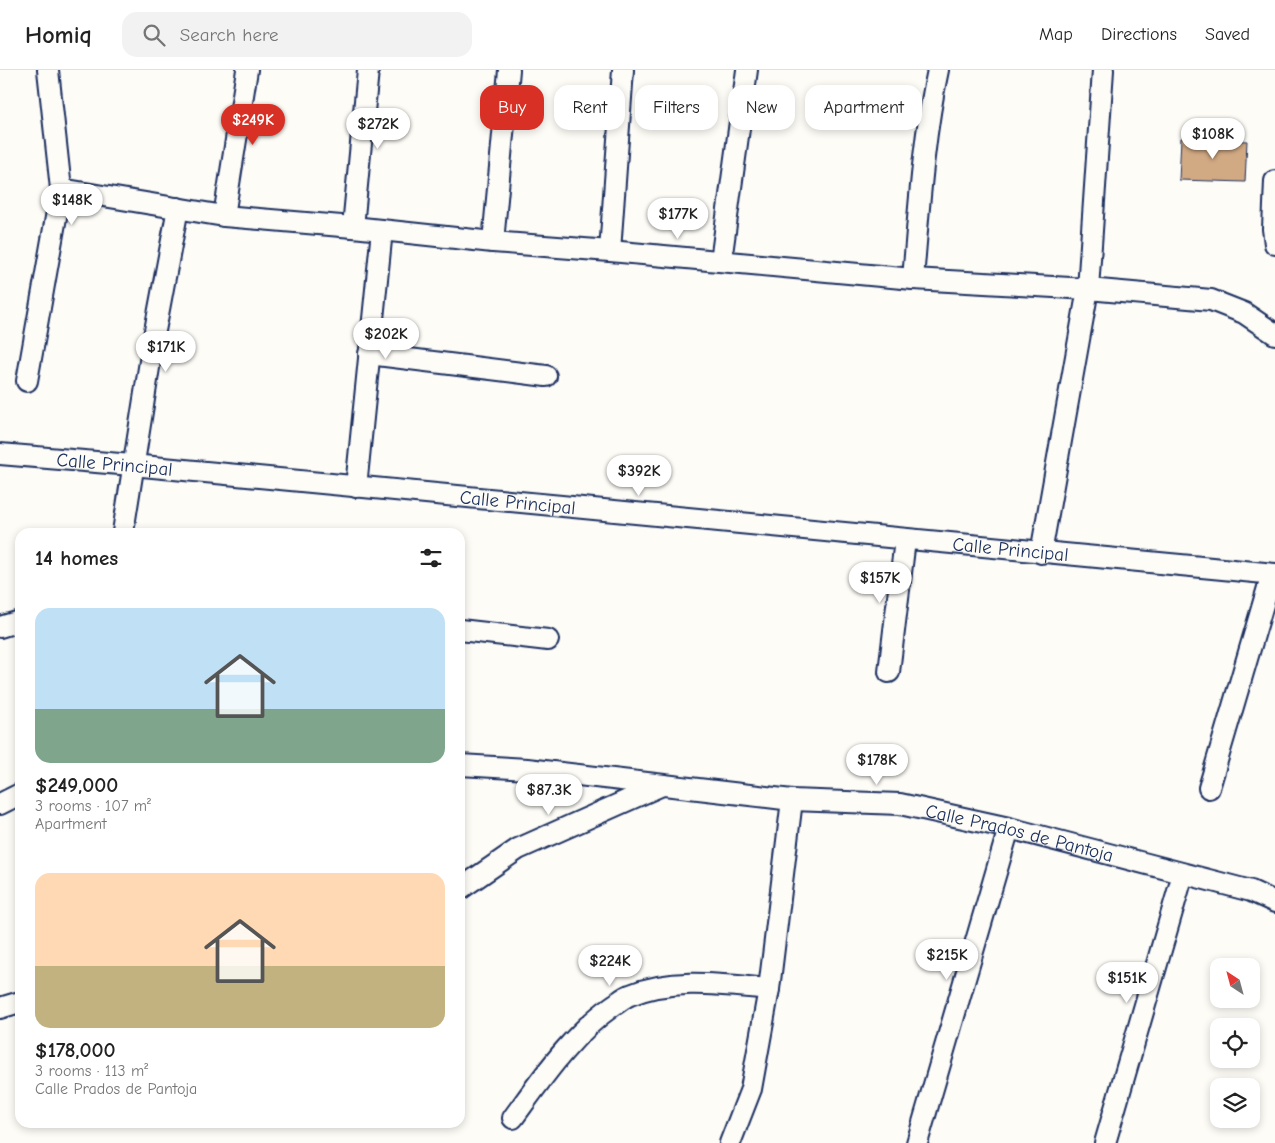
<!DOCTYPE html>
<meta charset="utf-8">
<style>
:root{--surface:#fff;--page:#f2f2f2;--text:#222;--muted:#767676;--line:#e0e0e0;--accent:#d93025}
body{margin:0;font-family:"Comic Neue",sans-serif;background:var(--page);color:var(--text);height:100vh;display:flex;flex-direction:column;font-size:19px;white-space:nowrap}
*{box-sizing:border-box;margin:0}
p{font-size:16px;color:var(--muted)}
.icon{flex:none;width:28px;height:28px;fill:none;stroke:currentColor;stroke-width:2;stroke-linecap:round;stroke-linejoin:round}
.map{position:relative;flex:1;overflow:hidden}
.panel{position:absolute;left:15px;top:458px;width:450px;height:600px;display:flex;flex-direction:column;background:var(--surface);border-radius:15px;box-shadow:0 2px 8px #0003}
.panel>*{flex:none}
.top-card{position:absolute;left:480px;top:15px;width:475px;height:45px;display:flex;gap:10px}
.needle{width:32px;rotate:324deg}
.controls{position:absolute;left:1210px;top:888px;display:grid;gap:10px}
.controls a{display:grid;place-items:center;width:50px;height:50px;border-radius:10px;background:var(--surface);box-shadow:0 2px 8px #0003;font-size:25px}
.price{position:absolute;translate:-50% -42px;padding:0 11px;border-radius:18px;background:#fff;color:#222;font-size:16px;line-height:32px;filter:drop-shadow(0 1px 2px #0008)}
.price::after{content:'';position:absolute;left:50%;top:30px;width:15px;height:11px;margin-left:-8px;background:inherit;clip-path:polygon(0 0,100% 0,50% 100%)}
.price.on{background:var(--accent);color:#fff}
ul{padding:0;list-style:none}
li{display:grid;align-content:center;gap:10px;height:265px;padding:0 20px}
li span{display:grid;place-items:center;height:155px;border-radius:15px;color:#555}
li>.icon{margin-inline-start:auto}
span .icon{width:90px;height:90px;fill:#fffc;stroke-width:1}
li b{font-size:21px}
h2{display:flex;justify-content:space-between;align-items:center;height:60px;padding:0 20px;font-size:21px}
.tag{padding:0 18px;border-radius:15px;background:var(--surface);box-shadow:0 2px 8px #0003;font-size:18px;line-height:45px}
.tag.on{background:var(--accent);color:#fff}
header{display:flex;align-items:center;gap:30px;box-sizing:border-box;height:70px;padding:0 25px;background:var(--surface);border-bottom:1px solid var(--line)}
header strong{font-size:24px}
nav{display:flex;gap:28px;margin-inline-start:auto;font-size:18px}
.search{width:350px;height:45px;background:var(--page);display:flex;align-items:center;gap:12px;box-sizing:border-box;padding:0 18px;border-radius:15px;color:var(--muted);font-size:19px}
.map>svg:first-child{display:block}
.building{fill:#d1a983;stroke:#1b2f5e}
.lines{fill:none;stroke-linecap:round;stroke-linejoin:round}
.minor-casing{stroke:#1b2f5e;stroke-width:24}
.minor{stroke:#fdfcf7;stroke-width:20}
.labels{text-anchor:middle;stroke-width:4;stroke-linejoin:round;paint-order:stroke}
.street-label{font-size:19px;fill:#1b2f5e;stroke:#fdfcf7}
</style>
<header>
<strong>Homiq</strong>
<div class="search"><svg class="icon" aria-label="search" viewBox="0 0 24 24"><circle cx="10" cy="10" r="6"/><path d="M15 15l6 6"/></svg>Search here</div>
<nav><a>Map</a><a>Directions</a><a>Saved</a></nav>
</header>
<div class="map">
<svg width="1275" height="1073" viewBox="0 0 1275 1073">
<rect width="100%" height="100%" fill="#fdfcf7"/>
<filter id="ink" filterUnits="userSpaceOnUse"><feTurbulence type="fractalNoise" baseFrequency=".02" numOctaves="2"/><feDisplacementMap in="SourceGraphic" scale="10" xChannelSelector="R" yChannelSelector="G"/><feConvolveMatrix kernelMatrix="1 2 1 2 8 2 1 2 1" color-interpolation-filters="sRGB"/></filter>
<g filter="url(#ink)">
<path class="building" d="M1181,68l66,3 -2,41 -66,-2z"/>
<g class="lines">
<g class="minor-casing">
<g id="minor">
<path d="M1275,111l-2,48 2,15"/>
<path d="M61,119l163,27 129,11 140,15 117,9 303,28 175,10 123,11 33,13 31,21"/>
<path d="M224,146l23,-146"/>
<path d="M353,157l15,-157"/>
<path d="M493,172l16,-172"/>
<path d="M610,181l13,-181"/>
<path d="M721,191l26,-191"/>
<path d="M913,209c6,-70 10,-140 25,-209"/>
<path d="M369,284l177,22"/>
<path d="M27,311l34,-192 -13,-119"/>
<path id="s1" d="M0,384l132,11 1143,109"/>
<path d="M356,417l26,-257"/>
<path d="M123,462l31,-196 24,-128"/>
<path d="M1041,483l47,-264 15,-219"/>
<path d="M0,557l20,-6"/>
<path d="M460,560l88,10"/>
<path d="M889,602l16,-132"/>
<path id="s2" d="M460,695l67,4 265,31 108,4 109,24 242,63 24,11"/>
<path d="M1209,718l63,-214"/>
<path d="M0,734l20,-10"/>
<path d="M460,819l58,-40 144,-64"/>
<path d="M0,938l20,-6"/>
<path d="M513,1048c30,-41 59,-84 101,-113 5,-3 10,-8 16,-10 44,-18 94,-10 139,-6"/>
<path d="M730,1073l21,-54 18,-100 23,-189"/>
<path d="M917,1073l92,-315"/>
<path d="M1105,1073l78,-269"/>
</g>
</g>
<use href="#minor" class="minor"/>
</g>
</g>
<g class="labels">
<g class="street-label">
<text dy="7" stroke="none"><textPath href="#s1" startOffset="115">Calle Principal</textPath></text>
<text dy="7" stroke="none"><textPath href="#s1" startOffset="520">Calle Principal</textPath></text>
<text dy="7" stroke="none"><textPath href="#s1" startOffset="1015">Calle Principal</textPath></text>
<text dy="7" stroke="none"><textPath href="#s2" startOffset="565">Calle Prados de Pantoja</textPath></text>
</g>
</g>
</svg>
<div class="controls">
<a><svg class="needle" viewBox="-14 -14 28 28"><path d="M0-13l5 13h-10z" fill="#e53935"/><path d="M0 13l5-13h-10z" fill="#767676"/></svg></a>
<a><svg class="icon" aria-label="locate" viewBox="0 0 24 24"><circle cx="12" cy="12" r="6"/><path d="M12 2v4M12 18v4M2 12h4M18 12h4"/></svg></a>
<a><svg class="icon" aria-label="layers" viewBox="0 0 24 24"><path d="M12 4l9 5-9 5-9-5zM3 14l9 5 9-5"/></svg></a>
</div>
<b class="price on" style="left:253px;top:76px">$249K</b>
<b class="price" style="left:378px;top:80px">$272K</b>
<b class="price" style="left:1213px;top:90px">$108K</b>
<b class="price" style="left:72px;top:156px">$148K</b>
<b class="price" style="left:678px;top:170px">$177K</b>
<b class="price" style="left:386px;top:290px">$202K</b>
<b class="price" style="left:166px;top:303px">$171K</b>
<b class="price" style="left:639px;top:427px">$392K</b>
<b class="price" style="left:880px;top:534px">$157K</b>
<b class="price" style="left:877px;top:716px">$178K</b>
<b class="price" style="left:549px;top:746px">$87.3K</b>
<b class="price" style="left:947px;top:911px">$215K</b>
<b class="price" style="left:610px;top:917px">$224K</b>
<b class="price" style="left:1127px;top:934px">$151K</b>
<div class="top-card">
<a class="tag on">Buy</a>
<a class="tag">Rent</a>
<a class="tag">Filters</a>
<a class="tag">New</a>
<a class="tag">Apartment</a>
</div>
<section class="panel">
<h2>14 homes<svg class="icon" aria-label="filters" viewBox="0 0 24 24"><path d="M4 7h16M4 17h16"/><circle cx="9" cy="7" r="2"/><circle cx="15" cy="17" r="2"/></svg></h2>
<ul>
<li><span style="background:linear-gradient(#bfe0f5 65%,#7fa58c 0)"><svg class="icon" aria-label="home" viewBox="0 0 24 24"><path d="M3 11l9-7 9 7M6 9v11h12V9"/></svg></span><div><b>$249,000</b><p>3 rooms · 107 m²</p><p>Apartment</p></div></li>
<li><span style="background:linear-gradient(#ffd9b3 60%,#c2b280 0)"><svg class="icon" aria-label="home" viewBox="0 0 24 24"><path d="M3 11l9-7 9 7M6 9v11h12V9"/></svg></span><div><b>$178,000</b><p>3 rooms · 113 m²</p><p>Calle Prados de Pantoja</p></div></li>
</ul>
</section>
</div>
